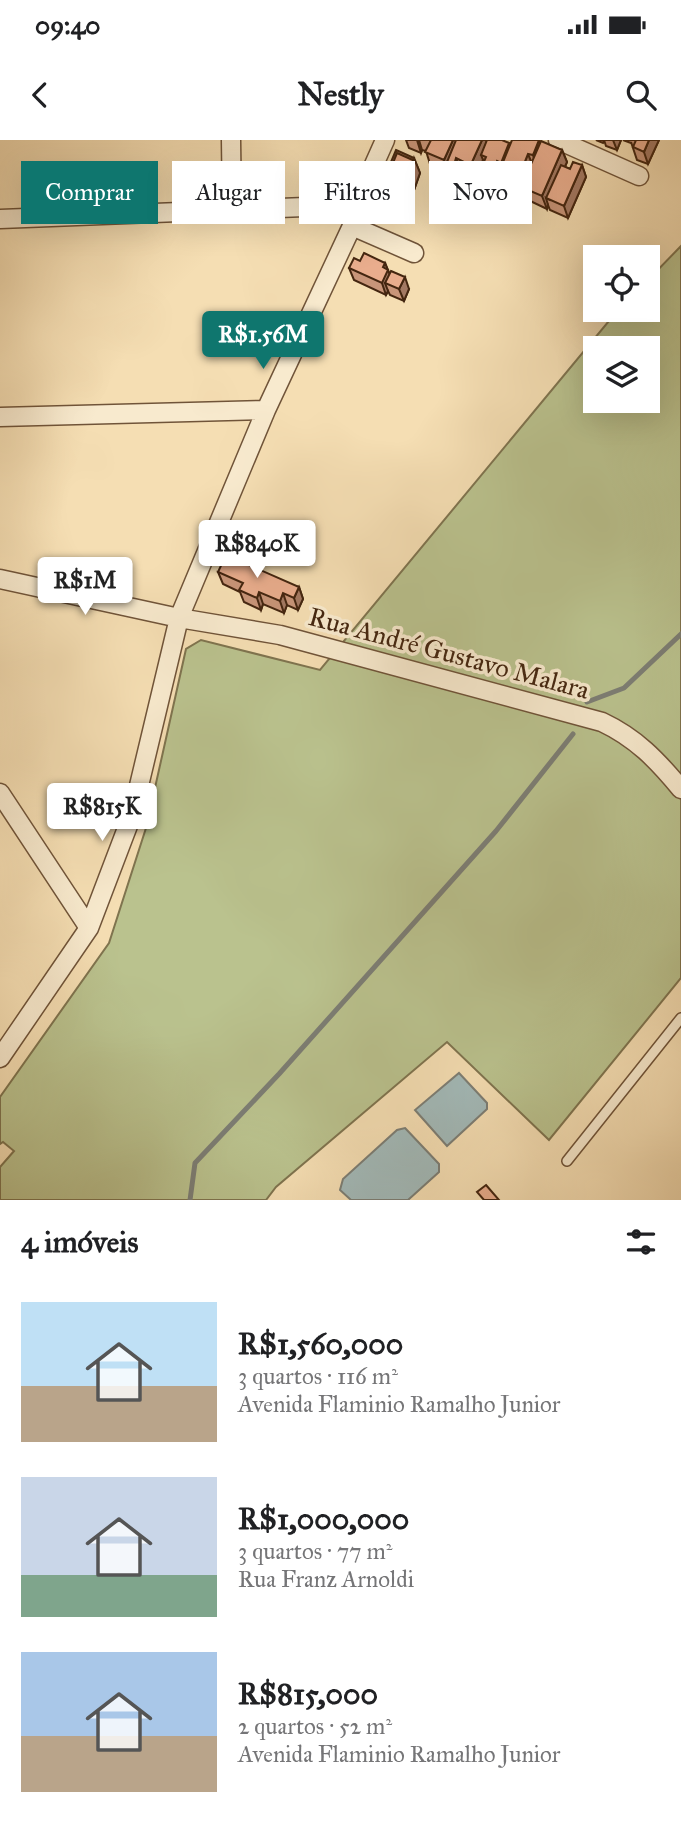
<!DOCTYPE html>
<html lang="pt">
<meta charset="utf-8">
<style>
:root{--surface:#fff;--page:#f6f6f6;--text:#202124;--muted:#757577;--accent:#0f766e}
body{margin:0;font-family:"IM FELL Great Primer",serif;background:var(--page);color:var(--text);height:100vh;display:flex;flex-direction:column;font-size:26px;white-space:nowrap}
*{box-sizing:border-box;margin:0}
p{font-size:23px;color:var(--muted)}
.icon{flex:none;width:38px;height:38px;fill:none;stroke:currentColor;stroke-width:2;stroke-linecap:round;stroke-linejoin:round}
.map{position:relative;height:1060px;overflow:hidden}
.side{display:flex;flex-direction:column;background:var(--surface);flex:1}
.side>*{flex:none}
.hud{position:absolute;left:21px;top:21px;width:640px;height:63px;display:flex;gap:14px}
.fabs{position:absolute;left:583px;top:105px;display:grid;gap:14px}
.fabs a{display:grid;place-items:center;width:77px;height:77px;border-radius:0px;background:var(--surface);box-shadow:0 7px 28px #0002;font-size:35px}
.price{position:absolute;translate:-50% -60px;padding:0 16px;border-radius:7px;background:#fff;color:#222;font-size:23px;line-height:46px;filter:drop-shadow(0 2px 4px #0008)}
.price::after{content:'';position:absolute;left:50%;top:42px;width:21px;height:16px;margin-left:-10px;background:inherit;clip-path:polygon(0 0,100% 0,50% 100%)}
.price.current{background:var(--accent);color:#fff}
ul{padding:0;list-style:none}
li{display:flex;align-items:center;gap:21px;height:175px;padding:0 21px}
li span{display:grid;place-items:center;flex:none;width:196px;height:140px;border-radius:0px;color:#555}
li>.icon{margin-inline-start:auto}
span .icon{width:84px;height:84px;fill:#fffc;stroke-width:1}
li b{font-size:30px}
h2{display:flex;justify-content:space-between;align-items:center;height:84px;padding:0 21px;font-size:30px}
.chip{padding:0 24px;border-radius:0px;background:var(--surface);box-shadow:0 7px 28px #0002;font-size:24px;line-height:63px}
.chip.current{background:var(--accent);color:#fff}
.status{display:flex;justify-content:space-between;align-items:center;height:49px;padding:0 35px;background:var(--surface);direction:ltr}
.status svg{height:19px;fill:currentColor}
header{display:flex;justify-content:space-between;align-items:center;height:91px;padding:0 21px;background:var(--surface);font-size:32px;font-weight:700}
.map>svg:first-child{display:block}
.green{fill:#bac28e;stroke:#7f744f;stroke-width:2;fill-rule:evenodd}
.water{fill:#a2b9b8;stroke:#7c7e75;stroke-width:2}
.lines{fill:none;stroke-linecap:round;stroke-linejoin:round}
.stream{stroke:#7c7e75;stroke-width:5}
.service-casing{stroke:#705439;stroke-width:12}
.minor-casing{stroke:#705439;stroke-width:21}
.service{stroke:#f8eace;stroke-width:9}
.minor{stroke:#f8eace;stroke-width:18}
.wall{fill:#c89579;stroke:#442610;stroke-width:2}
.shaded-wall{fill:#a37963;stroke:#442610;stroke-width:2}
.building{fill:#e9ad8d;stroke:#442610;stroke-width:2}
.labels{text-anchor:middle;stroke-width:7;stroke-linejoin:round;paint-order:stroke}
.street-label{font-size:26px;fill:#442610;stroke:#f8eace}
</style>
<div class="status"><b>09:40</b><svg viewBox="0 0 49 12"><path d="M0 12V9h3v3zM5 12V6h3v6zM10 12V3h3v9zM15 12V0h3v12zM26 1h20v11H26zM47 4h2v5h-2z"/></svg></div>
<header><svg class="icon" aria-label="back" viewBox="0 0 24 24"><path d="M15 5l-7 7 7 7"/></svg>Nestly<svg class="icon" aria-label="search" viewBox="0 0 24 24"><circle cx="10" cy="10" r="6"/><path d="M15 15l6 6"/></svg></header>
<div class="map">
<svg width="681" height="1060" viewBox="0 0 681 1060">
<rect width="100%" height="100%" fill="#f5deb3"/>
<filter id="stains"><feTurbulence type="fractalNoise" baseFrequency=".00286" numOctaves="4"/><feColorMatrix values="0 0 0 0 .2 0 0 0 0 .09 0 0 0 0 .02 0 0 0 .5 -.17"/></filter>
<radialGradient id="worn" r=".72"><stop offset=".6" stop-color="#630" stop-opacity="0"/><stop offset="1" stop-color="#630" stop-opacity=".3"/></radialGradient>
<path class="green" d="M681,106v732l-132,162 -102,-98 -171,145 -10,13h-266v-33l14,-16 -11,-9 -3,2v-47l109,-154 37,-115 40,-179 15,-9 119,30 298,-360h30v-30zM595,208h53v53h-53z"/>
<path class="water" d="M459,933l28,30v6l-40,37 -32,-36z
M405,988l34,36v8l-31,28h-57l-11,-10 3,-11 54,-49z"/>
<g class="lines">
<path class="stream" d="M587,562l37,-14 57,-54
M190,1060l5,-37 84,-89 217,-243 77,-97"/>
<g class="service-casing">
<path id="service" d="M567,1021l114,-143"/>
</g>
<g class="minor-casing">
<path id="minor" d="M231,0l1,70
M558,0l81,36
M0,79l356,-14
M352,86l62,27
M0,277l266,-7
M0,439l179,39 101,17 322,87c34,16 55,38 79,67
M0,653l89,135
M0,918l89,-130 43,-113 47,-197 87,-208 86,-184 4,-21 29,-65"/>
</g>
<use href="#service" class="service"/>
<use href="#minor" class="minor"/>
</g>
<path class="wall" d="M406,0h80l1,2 22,1 1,2 31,-3 21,8 5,12 -2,5 5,2 12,-4 4,12 -18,41 -18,-8 -2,-5 -1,4 -21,-10 -3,-9 -2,1 3,7 -2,6 -21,-9 -4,-12 -11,-4 -4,-13 2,-4 -1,-2 -10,23 -5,-2 -4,-9 -3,-1 -3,6 -7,-2 -1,-5 -1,3 -19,-9 -4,-13 -4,-1 -1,3 -12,-5z
M596,0h25l-4,10 -11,-4 -2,-6 -1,3z
M623,0h36l-11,24 -11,-4 -6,-18v1z
M414,18l6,15 -14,40 -20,-9 -5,-12 11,-26 -1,-4z
M360,121l25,2 4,10 20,16 -5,12 -14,-6 -2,-4 -2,4 -32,-15 -5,-12z
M218,432l81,15 4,12 -5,11 -11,-5 -3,8 -21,-9 -2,6 -17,-8 -4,-10 -17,-8z"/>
<path class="shaded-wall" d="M417,0h2l3,10 -1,3z
M453,0h10l-16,22 3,8 -1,3 -5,-13z
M482,0h4l2,6 -7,9 2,5 -10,23 -5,-12z
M539,0l5,11 -7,17 -4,-13z
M613,0h8l-4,10z
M649,0h10l-11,24 -4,-12z
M562,10l5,12 -17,38 -4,-2 2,7 -1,4 -5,-13z
M528,14l5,12 -12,21 1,4 -4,-12z
M414,18l6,15 -14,40 -5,-13z
M456,18l5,13 -3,6 -4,-12z
M497,21l4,11h-2l1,3 -3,8 -4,-12z
M582,25l4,12 -18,41 -4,-12z
M520,46l4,12 -2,6 -5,-12z
M385,123l8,19 -8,1 3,8 -2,4 -4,-12 1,-16z
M405,137l4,12 -5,12 -5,-12z
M299,447l4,12 -5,11 -4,-12z
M259,452l4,12 -2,6 -4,-12z
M283,453l4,12 -3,8 -4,-12z"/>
<path class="building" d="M431,0h22l-9,20 -19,-8z
M456,0h26l-14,31 -5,-2 3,-6 -10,-5 -2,7 -7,-3z
M487,0h15l7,3 -8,20 -4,-2 -4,10 -11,-5 4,-9 -5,-2z
M512,0h27l-6,15 -5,-1 -10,25 -19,-7z
M636,0h13l-5,12 -11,-5z
M541,1l21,9 -20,46 -21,-9z
M396,10l18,8 -1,2 -16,-7 -4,10 -2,-1z
M397,13l18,8 -14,39 -20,-8z
M573,22l9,3 -18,41 -18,-8 15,-33 9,4z
M499,37l21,9 -3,6 -20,-9z
M364,113l21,10 -2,4 5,3 -6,13 -33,-15 5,-10 6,3z
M391,131l14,6 -6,12 -14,-6z
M226,415l73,32 -5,11 -11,-5 -3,8 -21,-9 -2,6 -18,-8 4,-7 -25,-11z
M486,1045l13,15h-15l-7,-8z"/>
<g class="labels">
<g class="street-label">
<text transform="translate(449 513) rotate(15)" y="9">Rua André Gustavo Malara</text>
</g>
</g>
<rect width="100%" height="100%" filter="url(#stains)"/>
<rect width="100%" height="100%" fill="url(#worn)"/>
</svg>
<div class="fabs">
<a><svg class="icon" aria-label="locate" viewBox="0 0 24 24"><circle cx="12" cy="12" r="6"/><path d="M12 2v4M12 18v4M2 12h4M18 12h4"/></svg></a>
<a><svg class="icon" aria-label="layers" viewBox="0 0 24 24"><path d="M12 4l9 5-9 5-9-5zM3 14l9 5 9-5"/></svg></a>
</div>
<b class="price current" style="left:263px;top:231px">R$1.56M</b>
<b class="price" style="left:257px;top:440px">R$840K</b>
<b class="price" style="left:85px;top:477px">R$1M</b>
<b class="price" style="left:102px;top:703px">R$815K</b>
<div class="hud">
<a class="chip current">Comprar</a>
<a class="chip">Alugar</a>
<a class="chip">Filtros</a>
<a class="chip">Novo</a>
</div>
</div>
<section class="side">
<h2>4 imóveis<svg class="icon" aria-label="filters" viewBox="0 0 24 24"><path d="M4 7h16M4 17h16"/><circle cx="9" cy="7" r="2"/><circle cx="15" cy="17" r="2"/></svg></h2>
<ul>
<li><span style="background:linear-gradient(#bfe0f5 60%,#b9a48a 0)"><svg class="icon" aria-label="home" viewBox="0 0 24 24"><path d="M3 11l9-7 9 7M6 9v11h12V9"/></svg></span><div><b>R$1,560,000</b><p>3 quartos · 116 m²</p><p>Avenida Flaminio Ramalho Junior</p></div></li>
<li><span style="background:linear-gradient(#c9d6e8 70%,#7fa58c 0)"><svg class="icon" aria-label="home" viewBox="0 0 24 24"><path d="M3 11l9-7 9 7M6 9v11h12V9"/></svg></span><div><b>R$1,000,000</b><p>3 quartos · 77 m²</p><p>Rua Franz Arnoldi</p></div></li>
<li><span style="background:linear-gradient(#a9c7e8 60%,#b9a48a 0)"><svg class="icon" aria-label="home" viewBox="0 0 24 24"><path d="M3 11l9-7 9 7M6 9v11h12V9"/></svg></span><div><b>R$815,000</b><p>2 quartos · 52 m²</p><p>Avenida Flaminio Ramalho Junior</p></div></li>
</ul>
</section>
